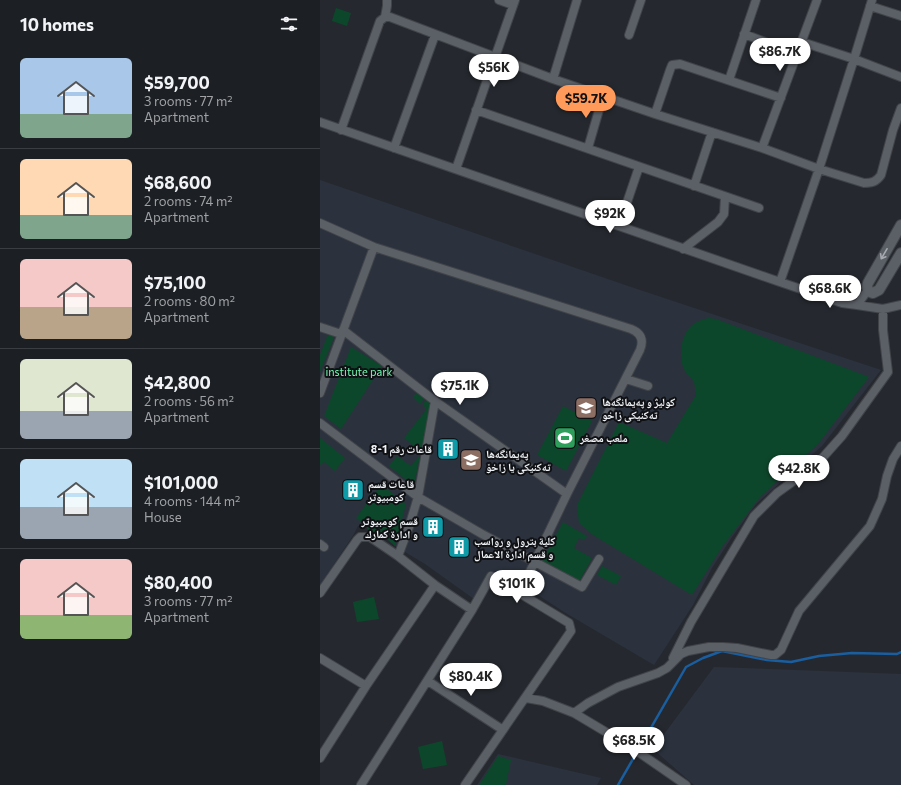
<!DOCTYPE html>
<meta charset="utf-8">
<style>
:root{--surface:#1c1f23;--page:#25272b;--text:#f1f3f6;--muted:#a0a2a6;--line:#3a3d41;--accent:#ff9a5b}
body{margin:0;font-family:Commissioner,"Noto Naskh Arabic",sans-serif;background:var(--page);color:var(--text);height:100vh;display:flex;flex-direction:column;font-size:15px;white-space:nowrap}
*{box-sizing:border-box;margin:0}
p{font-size:13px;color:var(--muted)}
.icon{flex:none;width:22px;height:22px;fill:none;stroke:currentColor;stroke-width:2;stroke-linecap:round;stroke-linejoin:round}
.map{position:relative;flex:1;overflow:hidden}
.details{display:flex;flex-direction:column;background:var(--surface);width:320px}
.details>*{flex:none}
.price{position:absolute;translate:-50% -34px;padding:0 9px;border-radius:14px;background:#fff;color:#222;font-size:13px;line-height:26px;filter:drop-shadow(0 1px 2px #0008)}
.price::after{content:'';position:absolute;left:50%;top:24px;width:12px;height:9px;margin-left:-6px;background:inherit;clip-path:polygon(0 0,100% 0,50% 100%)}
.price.current{background:var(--accent);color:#111}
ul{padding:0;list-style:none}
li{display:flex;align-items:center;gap:12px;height:100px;padding:0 20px}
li+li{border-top:1px solid var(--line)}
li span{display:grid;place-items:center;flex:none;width:112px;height:80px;border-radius:6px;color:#555}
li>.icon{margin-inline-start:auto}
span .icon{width:48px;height:48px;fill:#fffc;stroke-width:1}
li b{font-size:17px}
h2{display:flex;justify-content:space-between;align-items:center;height:48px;padding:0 20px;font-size:17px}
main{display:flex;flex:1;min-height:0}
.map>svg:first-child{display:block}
.built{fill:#2b323d}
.green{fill:#0d472b}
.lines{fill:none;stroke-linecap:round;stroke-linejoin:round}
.stream{stroke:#1a5ea0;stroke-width:2.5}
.minor-casing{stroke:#404449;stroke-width:10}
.tertiary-casing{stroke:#404449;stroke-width:12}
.minor{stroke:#5b5f66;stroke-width:8}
.tertiary{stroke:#5b5f66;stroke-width:10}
.oneway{stroke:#a6aab0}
.labels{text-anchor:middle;stroke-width:4;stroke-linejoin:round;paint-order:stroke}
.park-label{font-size:11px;fill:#79fdb6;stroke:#101114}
.poi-label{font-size:11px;font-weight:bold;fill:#f2f5f9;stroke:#101114;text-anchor:start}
</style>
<main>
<section class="details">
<h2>10 homes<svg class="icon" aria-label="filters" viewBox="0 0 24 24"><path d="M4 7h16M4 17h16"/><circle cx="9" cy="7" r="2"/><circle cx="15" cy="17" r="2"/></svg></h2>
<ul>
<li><span style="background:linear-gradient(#a9c7e8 70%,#7fa58c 0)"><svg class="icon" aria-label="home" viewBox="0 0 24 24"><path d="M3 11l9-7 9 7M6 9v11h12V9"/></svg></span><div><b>$59,700</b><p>3 rooms · 77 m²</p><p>Apartment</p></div></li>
<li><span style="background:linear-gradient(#ffd9b3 70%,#7fa58c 0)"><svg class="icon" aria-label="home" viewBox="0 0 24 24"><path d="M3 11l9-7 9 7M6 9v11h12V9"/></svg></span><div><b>$68,600</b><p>2 rooms · 74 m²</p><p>Apartment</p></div></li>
<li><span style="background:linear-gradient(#f6c9c9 60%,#b9a48a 0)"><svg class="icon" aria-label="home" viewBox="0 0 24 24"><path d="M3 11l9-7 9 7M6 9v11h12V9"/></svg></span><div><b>$75,100</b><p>2 rooms · 80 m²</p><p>Apartment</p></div></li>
<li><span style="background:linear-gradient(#dfe7d0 65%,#9aa5b1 0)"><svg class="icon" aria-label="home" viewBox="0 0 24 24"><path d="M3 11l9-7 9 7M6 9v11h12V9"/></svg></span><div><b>$42,800</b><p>2 rooms · 56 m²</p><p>Apartment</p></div></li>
<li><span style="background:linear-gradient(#bfe0f5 60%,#9aa5b1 0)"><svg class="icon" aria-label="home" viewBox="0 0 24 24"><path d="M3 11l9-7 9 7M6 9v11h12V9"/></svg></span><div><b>$101,000</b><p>4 rooms · 144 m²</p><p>House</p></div></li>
<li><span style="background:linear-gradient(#f6c9c9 70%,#8fb573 0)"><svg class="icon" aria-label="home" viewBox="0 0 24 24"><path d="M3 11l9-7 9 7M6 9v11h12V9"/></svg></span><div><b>$80,400</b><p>3 rooms · 77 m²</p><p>Apartment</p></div></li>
</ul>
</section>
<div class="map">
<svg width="581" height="785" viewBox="0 0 581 785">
<rect width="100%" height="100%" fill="#25292f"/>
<path class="built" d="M0,180l311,107 250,83 -59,76 -66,58 -24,33 -20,31 -19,37 -39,60 -90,-53 -61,-40 -7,-1 -5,2 -17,26 -49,-35 -30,-18 -9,-8 -18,-7 -1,-5h-9l-4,8 -34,51z
M394,667l187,7v111h-207l-41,-36z
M178,754l103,24 -4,7h-120z"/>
<path class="green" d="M16,8l15,5 -4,13 -15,-5z
M272,202l13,5 1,6 -20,-7z
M389,318l7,1 153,58 -51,67 -58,53 -38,50 -30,48 -99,-60 -14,-12 -2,-18 42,-83 48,21 29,-48c-1,-4 -1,-9 -2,-13 -3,-5 -9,-9 -11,-15 -5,-15 -1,-38 14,-45 3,-2 8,-3 12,-4z
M8,334l6,3 -14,35v-17z
M31,347l31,19 -41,63 -17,-13z
M133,378h4l8,5 1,10 -2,3 -7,-4 3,-4 -4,-3 -4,3 -5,-4z
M97,392l8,5 -5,7 -7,-7z
M107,398l6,5 -12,49 -17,-14 22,-28 -3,-6z
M243,406l29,15 -26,50 -29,-16z
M0,438l25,20 -10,13 -11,-9 -4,3z
M100,455l-6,31 -25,-20 8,-10 14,10z
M63,486l23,18 -11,42 -9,-8 -18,-7 -1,-5 -11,-8 20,-27z
M243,522l24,14 -3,4 -5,-2 -5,10 18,10 -13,24 -37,-21z
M282,566l19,10 -5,9 -19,-10z
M54,597l5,22 -22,3 -4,-20z
M122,741l5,24 -24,4 -5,-22z
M178,756l13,4 -5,25h-27z"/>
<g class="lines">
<path class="stream" d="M298,785l68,-118 17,-9 19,-7 45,9 24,2 28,-6 33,-3 45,1 4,-2"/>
<g class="minor-casing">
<path id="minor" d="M179,0l14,5
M552,0l-18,59 47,18
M550,6l31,10
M65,17l2,-11v-6
M424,34l53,20
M309,35l12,-35
M233,79l24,-79
M409,80l27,-80
M156,110l283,98
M335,114l15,-44 2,-5 8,-1 101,34
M0,122l460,160 39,-113 35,-110 -52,-17
M21,130l39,-109 5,-4h5l163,62 102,35 107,34 57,21 45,14c8,0 12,-1 17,-8l12,-45 8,-22
M74,148l41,-113
M268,148l15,-52
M442,148l55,-148
M136,169l59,-169
M374,186l18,-54
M0,223l54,24 257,82c10,4 13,11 9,21l-73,144 -43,90
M299,226l20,-59
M363,249l35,-27 6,-8 1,-17
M460,282l62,21 15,2 11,-15
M537,305l26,4 18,-4
M0,327l21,7
M23,330l92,71 132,93
M306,379l22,7
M0,393l54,-146
M0,423l98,74 64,37 100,53 17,-28
M0,544l4,3
M78,556l11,-29 9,-30 17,-96
M0,593l37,-53 3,-3h10l28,19 37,29 37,25 -111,175
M0,658l46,28
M353,658l18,-36 63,-106 23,-23 40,-29 25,-28 46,-64 -5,-42v-21
M108,681l75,49
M206,698l17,3 31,12 57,34 55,38
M254,713l14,-10 30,-16 40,-14 9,-5 14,-14 7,-3 21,-4h14l14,1 34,7h4l6,-5 18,-39 71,-85 12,-27 5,-23 6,-17 8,-13
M0,758l46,-72 69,-101
M145,785l106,-154 -2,-8 -78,-47 -19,34"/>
</g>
<g class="tertiary-casing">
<path id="tertiary" d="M581,225l-33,58c-2,5 0,9 5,10l6,-3 22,-37"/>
</g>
<use href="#minor" class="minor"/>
<use href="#tertiary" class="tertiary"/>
</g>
<defs><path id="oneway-shaft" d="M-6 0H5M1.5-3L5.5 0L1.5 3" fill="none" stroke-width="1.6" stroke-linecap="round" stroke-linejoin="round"/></defs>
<use class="oneway" href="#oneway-shaft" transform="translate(564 254) rotate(120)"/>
<defs>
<g id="university-square" transform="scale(1.15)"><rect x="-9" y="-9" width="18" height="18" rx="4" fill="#8d6e63" stroke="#101114"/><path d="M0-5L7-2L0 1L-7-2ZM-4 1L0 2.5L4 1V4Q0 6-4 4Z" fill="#fff"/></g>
<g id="stadium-square" transform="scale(1.15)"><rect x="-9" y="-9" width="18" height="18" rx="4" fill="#2e9e5b" stroke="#101114"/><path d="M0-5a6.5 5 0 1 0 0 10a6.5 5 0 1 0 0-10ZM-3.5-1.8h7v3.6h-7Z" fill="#fff"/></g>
<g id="building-square" transform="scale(1.15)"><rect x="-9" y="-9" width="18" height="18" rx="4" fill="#0f9aa8" stroke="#101114"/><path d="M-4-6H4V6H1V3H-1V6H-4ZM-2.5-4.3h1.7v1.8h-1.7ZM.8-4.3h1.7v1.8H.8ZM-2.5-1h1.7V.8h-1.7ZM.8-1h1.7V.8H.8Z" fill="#fff"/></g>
</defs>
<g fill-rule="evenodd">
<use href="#university-square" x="266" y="408"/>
<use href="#stadium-square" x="245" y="438"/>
<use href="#building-square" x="128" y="449"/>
<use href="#university-square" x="151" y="460"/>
<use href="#building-square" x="33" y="490"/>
<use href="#building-square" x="113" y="527"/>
<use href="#building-square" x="139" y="547"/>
</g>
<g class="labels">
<g class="park-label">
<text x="39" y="376">institute park</text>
</g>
<g class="poi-label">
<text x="282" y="406">كوليژ و په‌يمانگه‌ها<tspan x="282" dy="13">ته‌كنيكى زاخو</tspan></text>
<text x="260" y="442">ملعب مصغر</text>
<text x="112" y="453" text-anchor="end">قاعات رقم 1-8</text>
<text x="166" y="458">پەیمانگەها<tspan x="166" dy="13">تەکنیکی یا زاخۆ</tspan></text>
<text x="48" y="488">قاعات قسم<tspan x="48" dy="13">کومبیوتر</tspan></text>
<text x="98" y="525" text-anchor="end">قسم کومبیوتر<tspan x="98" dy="13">و ادارة كمارك</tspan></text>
<text x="154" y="545">كلية بترول و رواسب<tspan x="154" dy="13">و قسم ادارة الاعمال</tspan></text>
</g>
</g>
</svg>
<b class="price" style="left:460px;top:72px">$86.7K</b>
<b class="price" style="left:174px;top:88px">$56K</b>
<b class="price current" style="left:266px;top:119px">$59.7K</b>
<b class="price" style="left:290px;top:234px">$92K</b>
<b class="price" style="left:510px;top:309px">$68.6K</b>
<b class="price" style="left:140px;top:406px">$75.1K</b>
<b class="price" style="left:479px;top:489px">$42.8K</b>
<b class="price" style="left:197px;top:604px">$101K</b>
<b class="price" style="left:151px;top:697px">$80.4K</b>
<b class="price" style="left:314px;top:761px">$68.5K</b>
</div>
</main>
